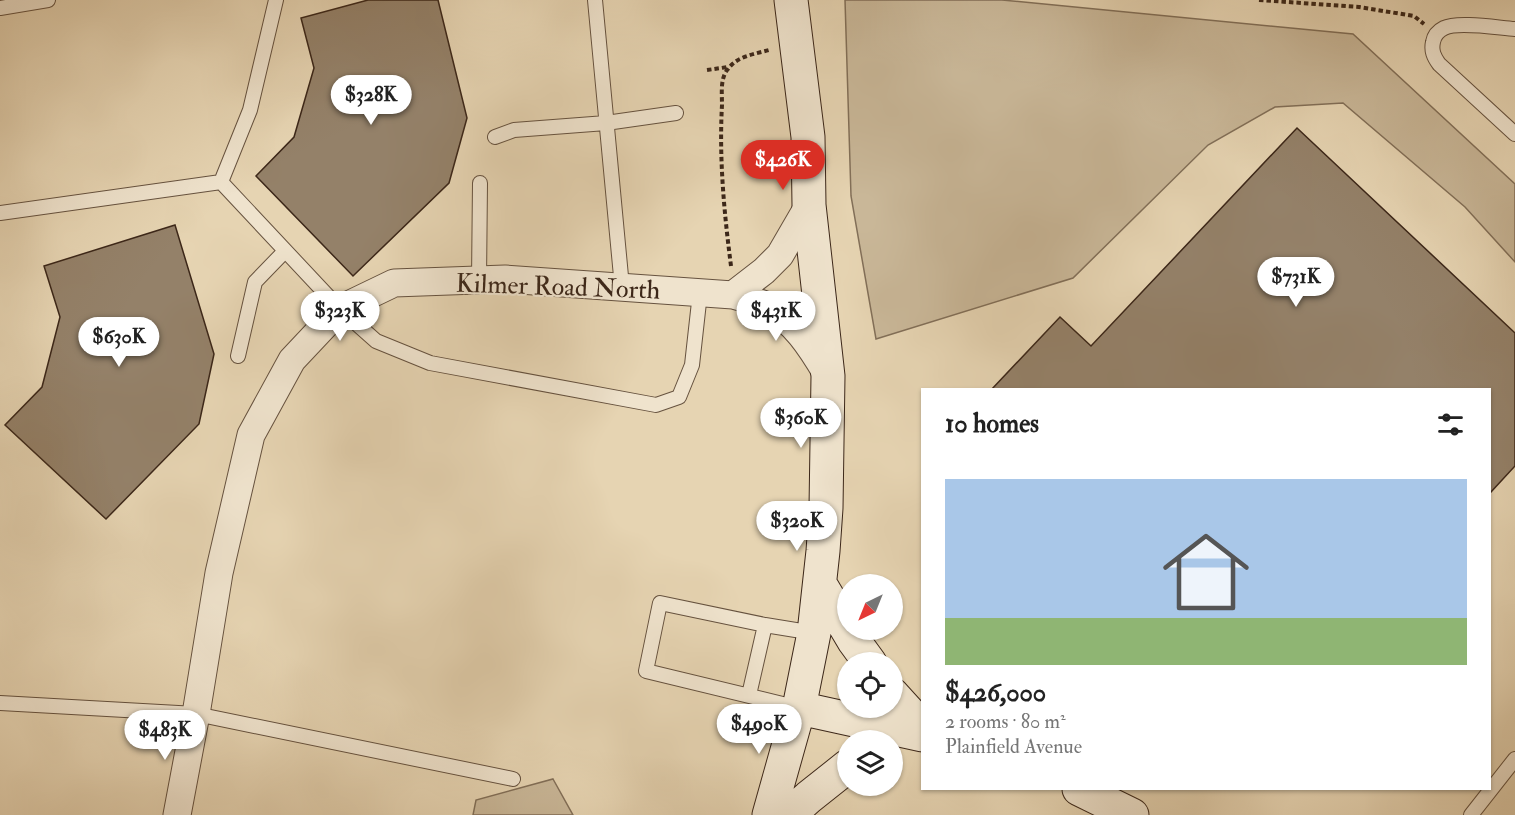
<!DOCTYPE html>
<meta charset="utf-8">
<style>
:root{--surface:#fff;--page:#f6f6f6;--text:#222;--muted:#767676;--line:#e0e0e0;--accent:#d93025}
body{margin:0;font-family:"IM FELL Double Pica",serif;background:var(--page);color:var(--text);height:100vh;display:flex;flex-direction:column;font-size:22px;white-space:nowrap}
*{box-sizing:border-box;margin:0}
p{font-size:20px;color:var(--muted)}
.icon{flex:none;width:33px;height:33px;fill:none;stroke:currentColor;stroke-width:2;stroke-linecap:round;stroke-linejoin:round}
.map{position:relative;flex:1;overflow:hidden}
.details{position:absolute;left:921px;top:388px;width:570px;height:402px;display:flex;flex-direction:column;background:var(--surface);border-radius:0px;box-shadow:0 2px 4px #0004}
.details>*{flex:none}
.needle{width:39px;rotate:223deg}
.tools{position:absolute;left:837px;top:574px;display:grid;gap:12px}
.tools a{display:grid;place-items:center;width:66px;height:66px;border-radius:50%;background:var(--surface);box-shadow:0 2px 4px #0004;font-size:30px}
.price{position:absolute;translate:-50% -51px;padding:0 14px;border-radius:21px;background:#fff;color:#222;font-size:20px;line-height:39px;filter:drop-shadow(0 2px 3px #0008)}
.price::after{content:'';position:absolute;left:50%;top:36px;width:18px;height:14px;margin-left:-9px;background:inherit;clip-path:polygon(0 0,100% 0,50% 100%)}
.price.current{background:var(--accent);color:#fff}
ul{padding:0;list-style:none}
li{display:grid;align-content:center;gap:12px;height:318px;padding:0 24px}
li+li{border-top:2px solid var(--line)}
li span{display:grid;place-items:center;height:186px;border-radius:0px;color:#555}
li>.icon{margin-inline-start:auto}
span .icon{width:108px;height:108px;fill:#fffc;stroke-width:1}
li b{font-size:26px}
h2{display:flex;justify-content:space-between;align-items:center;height:72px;padding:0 24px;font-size:26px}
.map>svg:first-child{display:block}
.green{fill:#c9b798;stroke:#826f58;stroke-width:1.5}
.building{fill:#948169;stroke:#3c2719;stroke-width:1.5}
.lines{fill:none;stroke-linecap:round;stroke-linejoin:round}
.lane-casing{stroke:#66523f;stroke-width:16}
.street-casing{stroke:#66523f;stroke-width:29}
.secondary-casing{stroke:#3c2719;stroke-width:35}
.path{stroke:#3c2719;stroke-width:4;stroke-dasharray:4.5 3;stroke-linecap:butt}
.lane{stroke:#efe3cd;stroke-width:14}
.street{stroke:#efe3cd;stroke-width:27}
.secondary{stroke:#efe3cd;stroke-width:33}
.labels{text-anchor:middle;stroke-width:4.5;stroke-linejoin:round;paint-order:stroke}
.street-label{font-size:26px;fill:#3c2719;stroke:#efe3cd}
</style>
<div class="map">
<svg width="1515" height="815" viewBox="0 0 1515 815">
<rect width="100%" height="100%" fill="#e6d4b2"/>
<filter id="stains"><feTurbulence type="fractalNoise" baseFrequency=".00333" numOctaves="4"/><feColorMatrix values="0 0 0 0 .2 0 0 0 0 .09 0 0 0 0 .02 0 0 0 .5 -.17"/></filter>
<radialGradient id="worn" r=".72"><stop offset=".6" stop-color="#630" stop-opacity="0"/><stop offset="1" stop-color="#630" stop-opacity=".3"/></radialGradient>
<path class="green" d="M845,0h157l351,34 162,150v78l-50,-55 -122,-104 -68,4 -67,38 -135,133 -197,61 -25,-143z
M553,779l20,36h-100l3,-15z"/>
<path class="building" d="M368,0h70l29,118 -18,65 -96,93 -97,-100 38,-39 20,-69 -13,-50z
M1297,128l218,205v133l-25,27v-103h-499l69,-73 31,29z
M175,225l39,129 -15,70 -93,95 -101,-94 37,-38 18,-70 -16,-51z"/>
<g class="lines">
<g class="lane-casing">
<path id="lane" d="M595,0l27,287
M0,8l48,-8
M1515,29c-16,-1 -57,-8 -71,-1 -6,3 -10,8 -11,14 -2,9 1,15 6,22l76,70
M495,137l19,-7 92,-7 70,-10
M221,182l29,-72 26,-110
M0,213l221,-31 119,127 36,32 54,22 226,42 23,-8 13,-32 8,-72
M479,280l1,-97
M238,356l17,-74 30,-31
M749,695l16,-70
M0,703l196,11 317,65
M799,708l-153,-37 14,-68 105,22 49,8
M1471,815l44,-56"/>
</g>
<g class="street-casing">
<path id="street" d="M733,295l31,-24 16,-16 29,-50
M177,815l19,-101 23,-141 32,-138 41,-75 48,-51 54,-26 111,-4 228,16c11,3 22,6 32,10 29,15 46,42 62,69"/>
</g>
<g class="secondary-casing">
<path id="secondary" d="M820,584l34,57 16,22
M892,694l30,33
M799,708l123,27
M1079,789l53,26
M769,815l30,-107 15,-75 9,-82 3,-43 2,-132 -19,-171 -1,-68 -17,-137
M789,815l20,-18 39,-31"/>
</g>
<path class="path" d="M1259,0l100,7 55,9 10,8
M707,70l21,-3
M731,266c-7,-54 -12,-108 -9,-161 0,-12 -2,-27 6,-36 9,-13 27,-15 41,-19"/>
<use href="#lane" class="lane"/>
<use href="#street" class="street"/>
<use href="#secondary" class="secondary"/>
</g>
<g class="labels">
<g class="street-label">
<text transform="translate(558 286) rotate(2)" y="9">Kilmer Road North</text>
</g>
</g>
<rect width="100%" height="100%" filter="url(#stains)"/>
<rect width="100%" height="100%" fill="url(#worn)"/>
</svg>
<div class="tools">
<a><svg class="needle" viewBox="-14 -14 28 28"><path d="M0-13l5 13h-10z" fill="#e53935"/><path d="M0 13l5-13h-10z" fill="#767676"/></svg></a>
<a><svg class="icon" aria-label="locate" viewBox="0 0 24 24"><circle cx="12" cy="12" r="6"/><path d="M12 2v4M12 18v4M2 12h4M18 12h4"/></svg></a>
<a><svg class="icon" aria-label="layers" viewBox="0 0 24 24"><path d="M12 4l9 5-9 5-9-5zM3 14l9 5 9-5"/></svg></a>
</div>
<b class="price" style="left:371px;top:126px">$328K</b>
<b class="price current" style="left:783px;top:191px">$426K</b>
<b class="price" style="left:1296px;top:308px">$731K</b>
<b class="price" style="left:340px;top:342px">$323K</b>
<b class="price" style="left:776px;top:342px">$431K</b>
<b class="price" style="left:119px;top:368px">$630K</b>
<b class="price" style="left:801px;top:449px">$360K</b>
<b class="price" style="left:797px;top:552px">$320K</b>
<b class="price" style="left:759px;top:755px">$490K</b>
<b class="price" style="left:165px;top:761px">$483K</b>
<section class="details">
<h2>10 homes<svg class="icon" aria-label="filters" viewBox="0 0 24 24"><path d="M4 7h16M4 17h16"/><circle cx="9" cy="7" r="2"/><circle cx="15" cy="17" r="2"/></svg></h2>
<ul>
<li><span style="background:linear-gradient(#a9c7e8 75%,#8fb573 0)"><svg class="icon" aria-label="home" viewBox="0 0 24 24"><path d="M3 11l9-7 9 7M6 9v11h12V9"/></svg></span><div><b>$426,000</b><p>2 rooms · 80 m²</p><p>Plainfield Avenue</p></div></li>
</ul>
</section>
</div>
